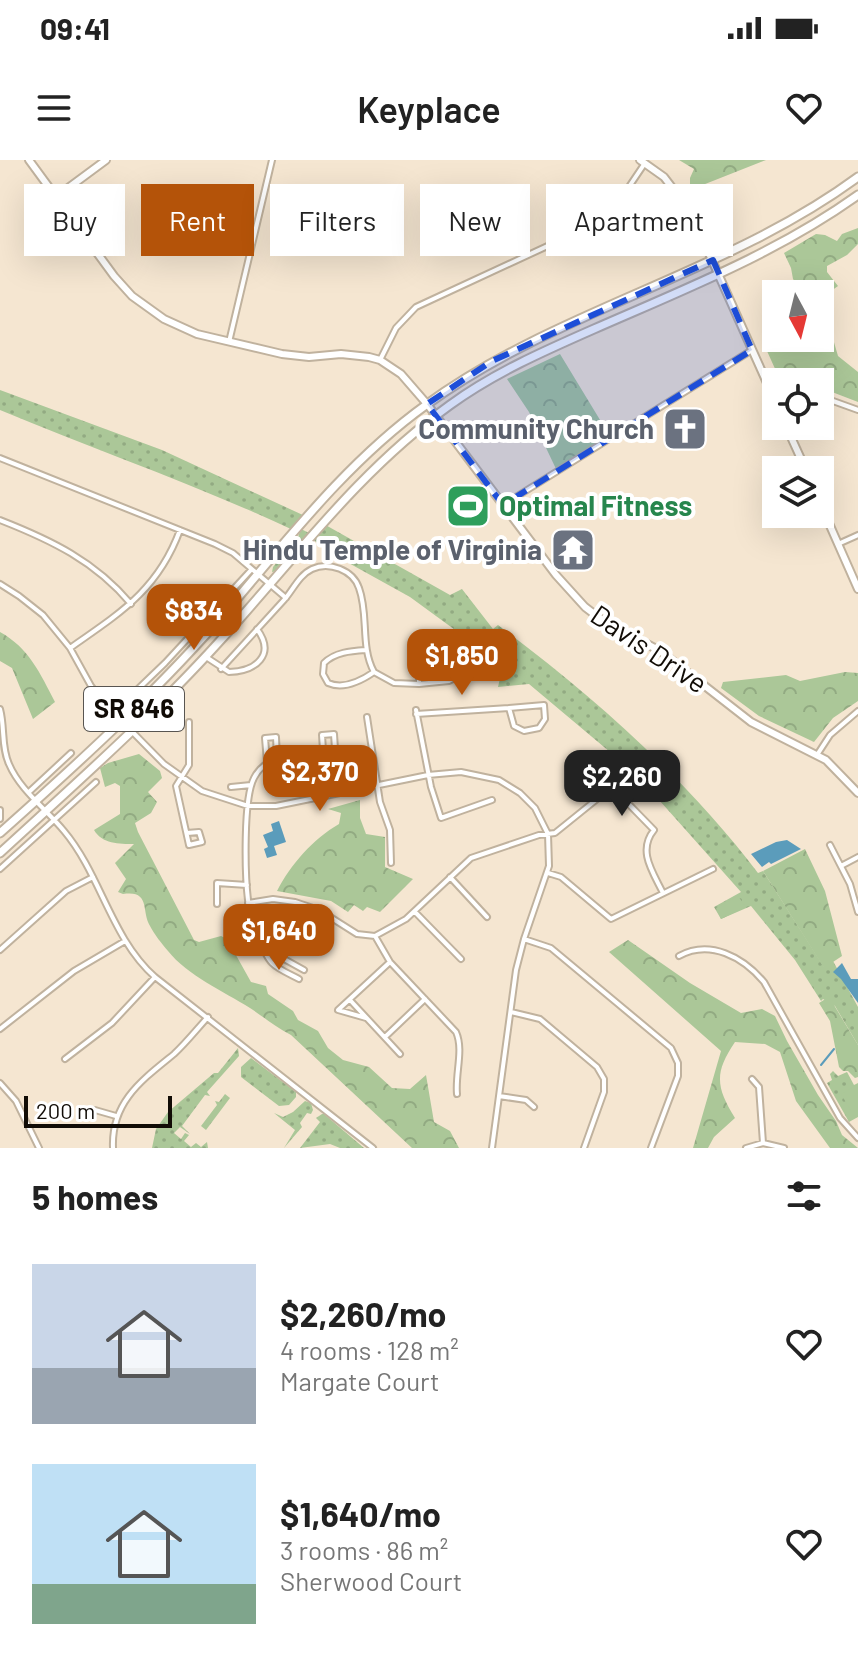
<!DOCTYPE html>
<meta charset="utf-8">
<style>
:root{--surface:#fff;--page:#f6f6f6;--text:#222;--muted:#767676;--accent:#b45309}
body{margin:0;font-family:Barlow,sans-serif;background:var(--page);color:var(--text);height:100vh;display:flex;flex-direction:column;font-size:30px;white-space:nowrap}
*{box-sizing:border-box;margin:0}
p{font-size:26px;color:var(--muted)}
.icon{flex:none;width:44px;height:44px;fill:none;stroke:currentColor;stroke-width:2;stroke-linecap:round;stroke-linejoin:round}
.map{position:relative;height:988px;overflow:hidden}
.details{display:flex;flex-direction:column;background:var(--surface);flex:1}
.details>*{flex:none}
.hud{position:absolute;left:24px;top:24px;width:810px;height:72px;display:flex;gap:16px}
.needle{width:52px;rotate:173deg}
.tools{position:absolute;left:762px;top:120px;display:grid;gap:16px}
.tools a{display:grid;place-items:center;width:72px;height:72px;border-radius:0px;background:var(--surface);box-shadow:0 8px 32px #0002;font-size:40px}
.scale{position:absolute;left:24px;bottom:20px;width:148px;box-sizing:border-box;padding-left:8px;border:4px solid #110c06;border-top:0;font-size:22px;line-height:28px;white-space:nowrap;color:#110c06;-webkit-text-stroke:6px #fff;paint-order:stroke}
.price{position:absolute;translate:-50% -68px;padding:0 18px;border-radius:16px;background:var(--accent);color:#fff;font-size:26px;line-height:52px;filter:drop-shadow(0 2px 4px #0008)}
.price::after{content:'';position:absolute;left:50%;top:48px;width:24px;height:18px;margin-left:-12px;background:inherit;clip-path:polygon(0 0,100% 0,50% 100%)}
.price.on{background:#222;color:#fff}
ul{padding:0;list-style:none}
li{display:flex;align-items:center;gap:24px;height:200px;padding:0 32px}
li span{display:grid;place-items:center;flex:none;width:224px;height:160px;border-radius:0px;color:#555}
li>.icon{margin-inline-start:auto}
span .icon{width:96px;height:96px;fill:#fffc;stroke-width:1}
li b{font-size:34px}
h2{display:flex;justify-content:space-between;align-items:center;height:96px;padding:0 32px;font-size:34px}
.chip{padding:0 28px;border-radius:0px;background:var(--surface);box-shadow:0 8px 32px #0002;font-size:28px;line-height:72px}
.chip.on{background:var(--accent);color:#fff}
.status{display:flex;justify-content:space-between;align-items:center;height:56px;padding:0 40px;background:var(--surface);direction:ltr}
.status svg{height:22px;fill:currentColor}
header{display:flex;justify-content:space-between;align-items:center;height:104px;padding:0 32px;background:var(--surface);font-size:36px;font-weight:600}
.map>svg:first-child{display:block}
.green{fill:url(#green-dots)}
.forest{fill:url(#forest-crowns)}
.pitch{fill:#abc798}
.water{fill:#5b9cbb}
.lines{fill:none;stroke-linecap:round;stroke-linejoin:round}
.stream{stroke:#5b9cbb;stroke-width:2}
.street-casing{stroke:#c0b29e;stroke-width:8}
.secondary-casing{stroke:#c0b29e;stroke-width:10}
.primary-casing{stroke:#c0b29e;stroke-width:11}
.street{stroke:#fff;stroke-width:4}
.secondary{stroke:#fff;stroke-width:6}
.primary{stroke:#fff;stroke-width:7}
.marked{fill:#1d4ed8;fill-opacity:0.2;stroke:#1d4ed8;stroke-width:6;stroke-dasharray:16 10;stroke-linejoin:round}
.labels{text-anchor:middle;stroke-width:8;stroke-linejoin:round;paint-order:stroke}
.shield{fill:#fff;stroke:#585551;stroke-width:2}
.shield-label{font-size:26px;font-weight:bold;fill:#110c06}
.worship-label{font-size:28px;font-weight:bold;fill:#5b616d;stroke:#fff;text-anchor:end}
.leisure-label{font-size:28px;font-weight:bold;fill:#27864d;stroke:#fff;text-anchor:start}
.street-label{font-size:28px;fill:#110c06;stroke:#fff}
</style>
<div class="status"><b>09:41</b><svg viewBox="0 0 49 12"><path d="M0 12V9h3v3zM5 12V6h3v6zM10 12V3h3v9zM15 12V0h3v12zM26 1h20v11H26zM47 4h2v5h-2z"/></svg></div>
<header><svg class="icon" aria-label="menu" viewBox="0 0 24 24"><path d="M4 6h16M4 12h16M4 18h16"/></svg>Keyplace<svg class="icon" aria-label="heart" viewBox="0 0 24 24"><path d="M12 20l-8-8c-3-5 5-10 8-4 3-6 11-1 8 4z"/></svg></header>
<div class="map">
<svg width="858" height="988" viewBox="0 0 858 988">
<defs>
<pattern id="green-dots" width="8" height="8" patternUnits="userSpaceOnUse" patternTransform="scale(2)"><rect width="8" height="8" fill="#abc798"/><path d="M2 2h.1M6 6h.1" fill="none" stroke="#92aa82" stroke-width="1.8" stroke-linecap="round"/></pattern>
<pattern id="forest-crowns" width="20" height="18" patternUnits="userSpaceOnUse" patternTransform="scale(2)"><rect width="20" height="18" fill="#abc798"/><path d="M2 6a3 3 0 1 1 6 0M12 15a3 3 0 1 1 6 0" fill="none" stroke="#92aa82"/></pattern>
</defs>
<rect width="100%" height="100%" fill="#f5e6d1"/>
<path class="green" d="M0,230l162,60 143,66 -12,14c-96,-45 -195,-79 -293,-120z
M322,363l128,72 12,-6 31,40 5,-4c96,72 187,152 260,248l5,-2 61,96 9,-6 25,46v38l-23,-39 -12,-7 -2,2 -26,-41 -44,-54 -30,13 -7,-12 27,-15 -106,-119 -106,-89 -31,3 5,-22 -93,-68 -83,-46 -17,-14z
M301,369l8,4 -32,38 -5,1 1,-5 25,-30z
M238,888l1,8 -32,36 3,4 -5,-1 -23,31 8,8 -10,-7 -6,6 7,6 4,-6 4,2 -5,6 7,6 5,-4 5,4 6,-5 1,6h-56l4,-19 12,-17 46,-39h4z
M251,898l45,34v5l-7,8 -10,1 -38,-29v-10z
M833,911l5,5 9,-4 7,13 4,-2v34l-9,5 -22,-39 5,-3 -2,-6z
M225,934l5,4 -24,32 -5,-4 16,-21 -2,-4 4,1z
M305,941l6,2 2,7 -2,4 -4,-1 -7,10 2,4 -18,21 11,-18 -21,-17 9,4 10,-5z
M322,954h2l40,34h-24l-10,-4 -30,4 20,-26 -4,-4z"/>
<path class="forest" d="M679,0h87l-76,30v-12l4,-9z
M858,68v16l-11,11 -20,11v6l11,14 -18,13v-5h-16l-11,-15 -2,-11 -7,-15 32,-19 9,1 12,6 5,-7z
M822,160l7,5 9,31 20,16v30l-26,-10 -12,7v-17h-39l-14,-31 29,-13h24z
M560,194l51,84 -54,33 -28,-59 -22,-33z
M0,472c29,16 40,41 55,70l-22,17 -21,-51 -12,-7z
M845,512l13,1v28l-25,17 -19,24 -55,-26 -38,-28 2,-6 63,-7 14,6z
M139,594l21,17 2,7 -14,14 9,10 -6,11 -16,10 3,9 56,108 5,2 22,-6 6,3 24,43 15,4 2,8 25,17 5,9 20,11 10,17 15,12 26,7 23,21 18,1 16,-14 8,47 16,9 9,17h-47l-121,-113c-16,-8 -27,-18 -41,-27 -27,-17 -62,-32 -82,-57 -6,-7 -14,-17 -18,-25 -9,-15 1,-36 -27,-32l-5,-2 8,-13 -11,-16 19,-19c-15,0 -32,0 -40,-14l26,-16v-28l-5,-3 -10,4 -5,-19 8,-5z
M360,640v18l6,16 19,3v30l28,12 -33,33 -13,-5 -4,4 -9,-6 -6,7 -17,-11 -54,-10c14,-27 36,-52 62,-67l2,-11 -13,-4z
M805,689l20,42 17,65 -18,12 -61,-97z
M628,780l62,43 51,30 21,-4 13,7 12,25 31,54 18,26 6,14 16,13h-28l-34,-47 -16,-49 -15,-8 -30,-2c-21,31 -19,45 0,76l-21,19 -6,11h-15l28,-97 -112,-99z
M827,838l4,2 27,45v32l-3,1 -7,-7h-5l-4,-4 -9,-46 -11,-18z"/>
<path class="pitch" d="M738,736l8,11 -25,12 -5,-11z
M858,924v30l-4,2 -13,-22z"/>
<path class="water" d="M279,661l7,21 -12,4 3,9 -10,3 -3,-9 4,-2 -5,-12 10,-4 -2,-7z
M787,680l14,9 -30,15 -2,-2 -7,5 -11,-13 25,-12z
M842,803l9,16h7v24l-17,-24 -8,-7z"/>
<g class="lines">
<path class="stream" d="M821,905l13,-16"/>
<g class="street-casing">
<path id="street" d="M229,182l43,-182
M380,200l16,-32 20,-21 179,-83 19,-15 31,-46
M820,247l13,-6 25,9
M0,298l215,86 18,9 53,45
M503,345l249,-155
M0,360c51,20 95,41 131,84
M838,384l20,-9
M0,424l19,12 24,19 27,33 21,38 12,16 61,62 38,27 46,15h28l152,-31 33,-3 38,8 21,13 15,15 13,26 1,32 -25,73 -8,31 -24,178
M70,488c50,-35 88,-58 110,-118
M366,490c-15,1 -31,2 -42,13l-1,11 5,9c16,7 33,-2 46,-11
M441,494l11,2 5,5 -1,16 -7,4 -30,3v-18l3,-7z
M206,497l23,15c27,-1 47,-17 28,-43
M221,509c21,-23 42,-46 63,-69 9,-10 15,-25 28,-31 17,-8 41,1 47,19 10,27 1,58 15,84l20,11 25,1
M544,545l1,14 -6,9 -15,3 -10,-5 -5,-18z
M0,549c5,18 1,38 9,55 11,26 37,45 55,67 37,44 47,107 91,146l218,171
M416,550l15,77 10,31 51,-18
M114,552l51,-49 86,-93
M416,554l93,-6
M367,557l13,85 10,28 1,33
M334,574l1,15 -12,1 -1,-15z
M817,595l13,-20 28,-24
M267,602l-2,-24 11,-1 1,22
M312,611l11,-21
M231,627l20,-2
M29,632l42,-39
M0,650v9
M187,673l12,-1 3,10 -13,3 -13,-59 13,-21v-43
M830,685l20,39 8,28
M841,706l17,-9
M0,709l96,-87
M548,713l13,4 50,42 102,-50
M450,717l37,40
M248,743l25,-4 22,3 24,8 38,24 18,2 31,-17 65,-61 68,-23 16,-2 57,-46 42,43c-17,21 -1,42 9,63
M217,744v-21l30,2
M415,752l46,47
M375,776l15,26 66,70c8,18 -1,41 1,62
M524,779l27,9 120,100 7,15v13l-27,72
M266,789l38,21
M0,790l66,-59 27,-14
M679,796c31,-17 64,1 85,26l76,136 18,20
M299,819c-9,-5 -20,-9 -27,-16 -9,-9 -23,-49 -24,-63 -3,-25 -5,-101 6,-122 11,-22 40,-27 57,-8 6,7 9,19 12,28
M350,840l50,54
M511,852l29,7 57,48 7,12v13l-20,56
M366,858l-28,-8 52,-48
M0,869l74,-58 51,-30
M385,877l40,-38
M65,899l47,-36 43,-46
M752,919l7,8 4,56
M0,923l16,18 23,47
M499,936l27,4 8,7
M95,950l21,6
M113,988c-2,-46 29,-68 61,-94 12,-11 23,-25 34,-37
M746,988l17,-5 21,5"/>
</g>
<g class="secondary-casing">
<path id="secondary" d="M29,0l85,116 18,20 32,23 33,15 85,20 27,3 32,-3 28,3 11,3 21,14 26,30 129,171 29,32 17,13 58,31 91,71 75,38 32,33
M640,0l24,17 26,34 86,192
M56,37l50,-37
M786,266l20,44
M820,343l38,86"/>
</g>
<g class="primary-casing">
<path id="primary" d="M0,673c75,-67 150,-135 217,-211 65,-75 127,-158 209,-217 133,-97 299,-130 432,-228
M0,693c74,-68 150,-135 218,-210 76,-83 139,-171 232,-238 44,-32 94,-54 144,-76 91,-40 183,-76 264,-134"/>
</g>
<use href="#street" class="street"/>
<use href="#secondary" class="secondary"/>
<use href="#primary" class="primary"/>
</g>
<path class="marked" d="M713,100l39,90 -249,155 -76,-101 65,-43z"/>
<defs>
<g id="church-square" transform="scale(2.3)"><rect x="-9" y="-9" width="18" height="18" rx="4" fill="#6b7280" stroke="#fff"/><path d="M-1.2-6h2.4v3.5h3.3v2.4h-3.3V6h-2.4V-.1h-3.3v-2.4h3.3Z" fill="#fff"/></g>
<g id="stadium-square" transform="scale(2.3)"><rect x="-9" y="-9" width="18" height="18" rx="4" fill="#2e9e5b" stroke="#fff"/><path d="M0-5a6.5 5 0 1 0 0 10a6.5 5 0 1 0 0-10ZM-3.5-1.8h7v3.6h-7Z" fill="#fff"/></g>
<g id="temple-square" transform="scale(2.3)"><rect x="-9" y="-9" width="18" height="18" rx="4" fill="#6b7280" stroke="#fff"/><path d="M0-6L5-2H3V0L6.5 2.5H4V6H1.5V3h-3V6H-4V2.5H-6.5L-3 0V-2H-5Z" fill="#fff"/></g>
</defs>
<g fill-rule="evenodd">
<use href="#church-square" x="685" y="269"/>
<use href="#stadium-square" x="468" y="346"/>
<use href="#temple-square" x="573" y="390"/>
</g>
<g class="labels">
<rect class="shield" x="84" y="527" width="100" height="44" rx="6"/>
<g class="shield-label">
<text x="134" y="558">SR 846</text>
</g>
<g class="worship-label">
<text x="654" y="279">Community Church</text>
<text x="542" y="400">Hindu Temple of Virginia</text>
</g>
<g class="leisure-label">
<text x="499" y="356">Optimal Fitness</text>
</g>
<g class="street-label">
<text transform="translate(649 489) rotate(34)" y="10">Davis Drive</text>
</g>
</g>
</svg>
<div class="tools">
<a><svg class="needle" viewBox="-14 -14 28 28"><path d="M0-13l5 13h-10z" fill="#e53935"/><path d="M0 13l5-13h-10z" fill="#767676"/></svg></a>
<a><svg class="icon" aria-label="locate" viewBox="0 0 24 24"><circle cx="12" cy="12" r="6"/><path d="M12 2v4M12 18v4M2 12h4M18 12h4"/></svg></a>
<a><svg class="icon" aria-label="layers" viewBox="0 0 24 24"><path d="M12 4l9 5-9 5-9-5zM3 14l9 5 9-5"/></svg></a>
</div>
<div class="scale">200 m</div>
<b class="price" style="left:194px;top:492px">$834</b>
<b class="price" style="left:462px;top:537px">$1,850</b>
<b class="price" style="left:320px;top:653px">$2,370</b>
<b class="price on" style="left:622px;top:658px">$2,260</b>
<b class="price" style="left:279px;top:812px">$1,640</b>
<div class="hud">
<a class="chip">Buy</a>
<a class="chip on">Rent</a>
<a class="chip">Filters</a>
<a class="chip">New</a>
<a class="chip">Apartment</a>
</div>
</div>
<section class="details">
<h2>5 homes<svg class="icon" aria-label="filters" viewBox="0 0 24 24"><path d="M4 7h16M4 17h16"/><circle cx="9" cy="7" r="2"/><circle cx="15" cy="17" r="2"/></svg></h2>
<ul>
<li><span style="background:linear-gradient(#c9d6e8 65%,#9aa5b1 0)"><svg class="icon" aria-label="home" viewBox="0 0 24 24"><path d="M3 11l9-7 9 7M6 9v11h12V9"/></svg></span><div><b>$2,260/mo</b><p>4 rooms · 128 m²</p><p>Margate Court</p></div><svg class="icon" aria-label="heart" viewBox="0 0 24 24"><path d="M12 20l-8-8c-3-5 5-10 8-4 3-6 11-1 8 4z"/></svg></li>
<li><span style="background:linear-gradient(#bfe0f5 75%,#7fa58c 0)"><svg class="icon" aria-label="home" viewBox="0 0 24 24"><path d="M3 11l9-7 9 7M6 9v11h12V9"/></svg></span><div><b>$1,640/mo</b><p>3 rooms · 86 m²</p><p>Sherwood Court</p></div><svg class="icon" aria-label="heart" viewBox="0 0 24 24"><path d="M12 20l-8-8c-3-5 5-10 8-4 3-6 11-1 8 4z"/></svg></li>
</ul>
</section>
